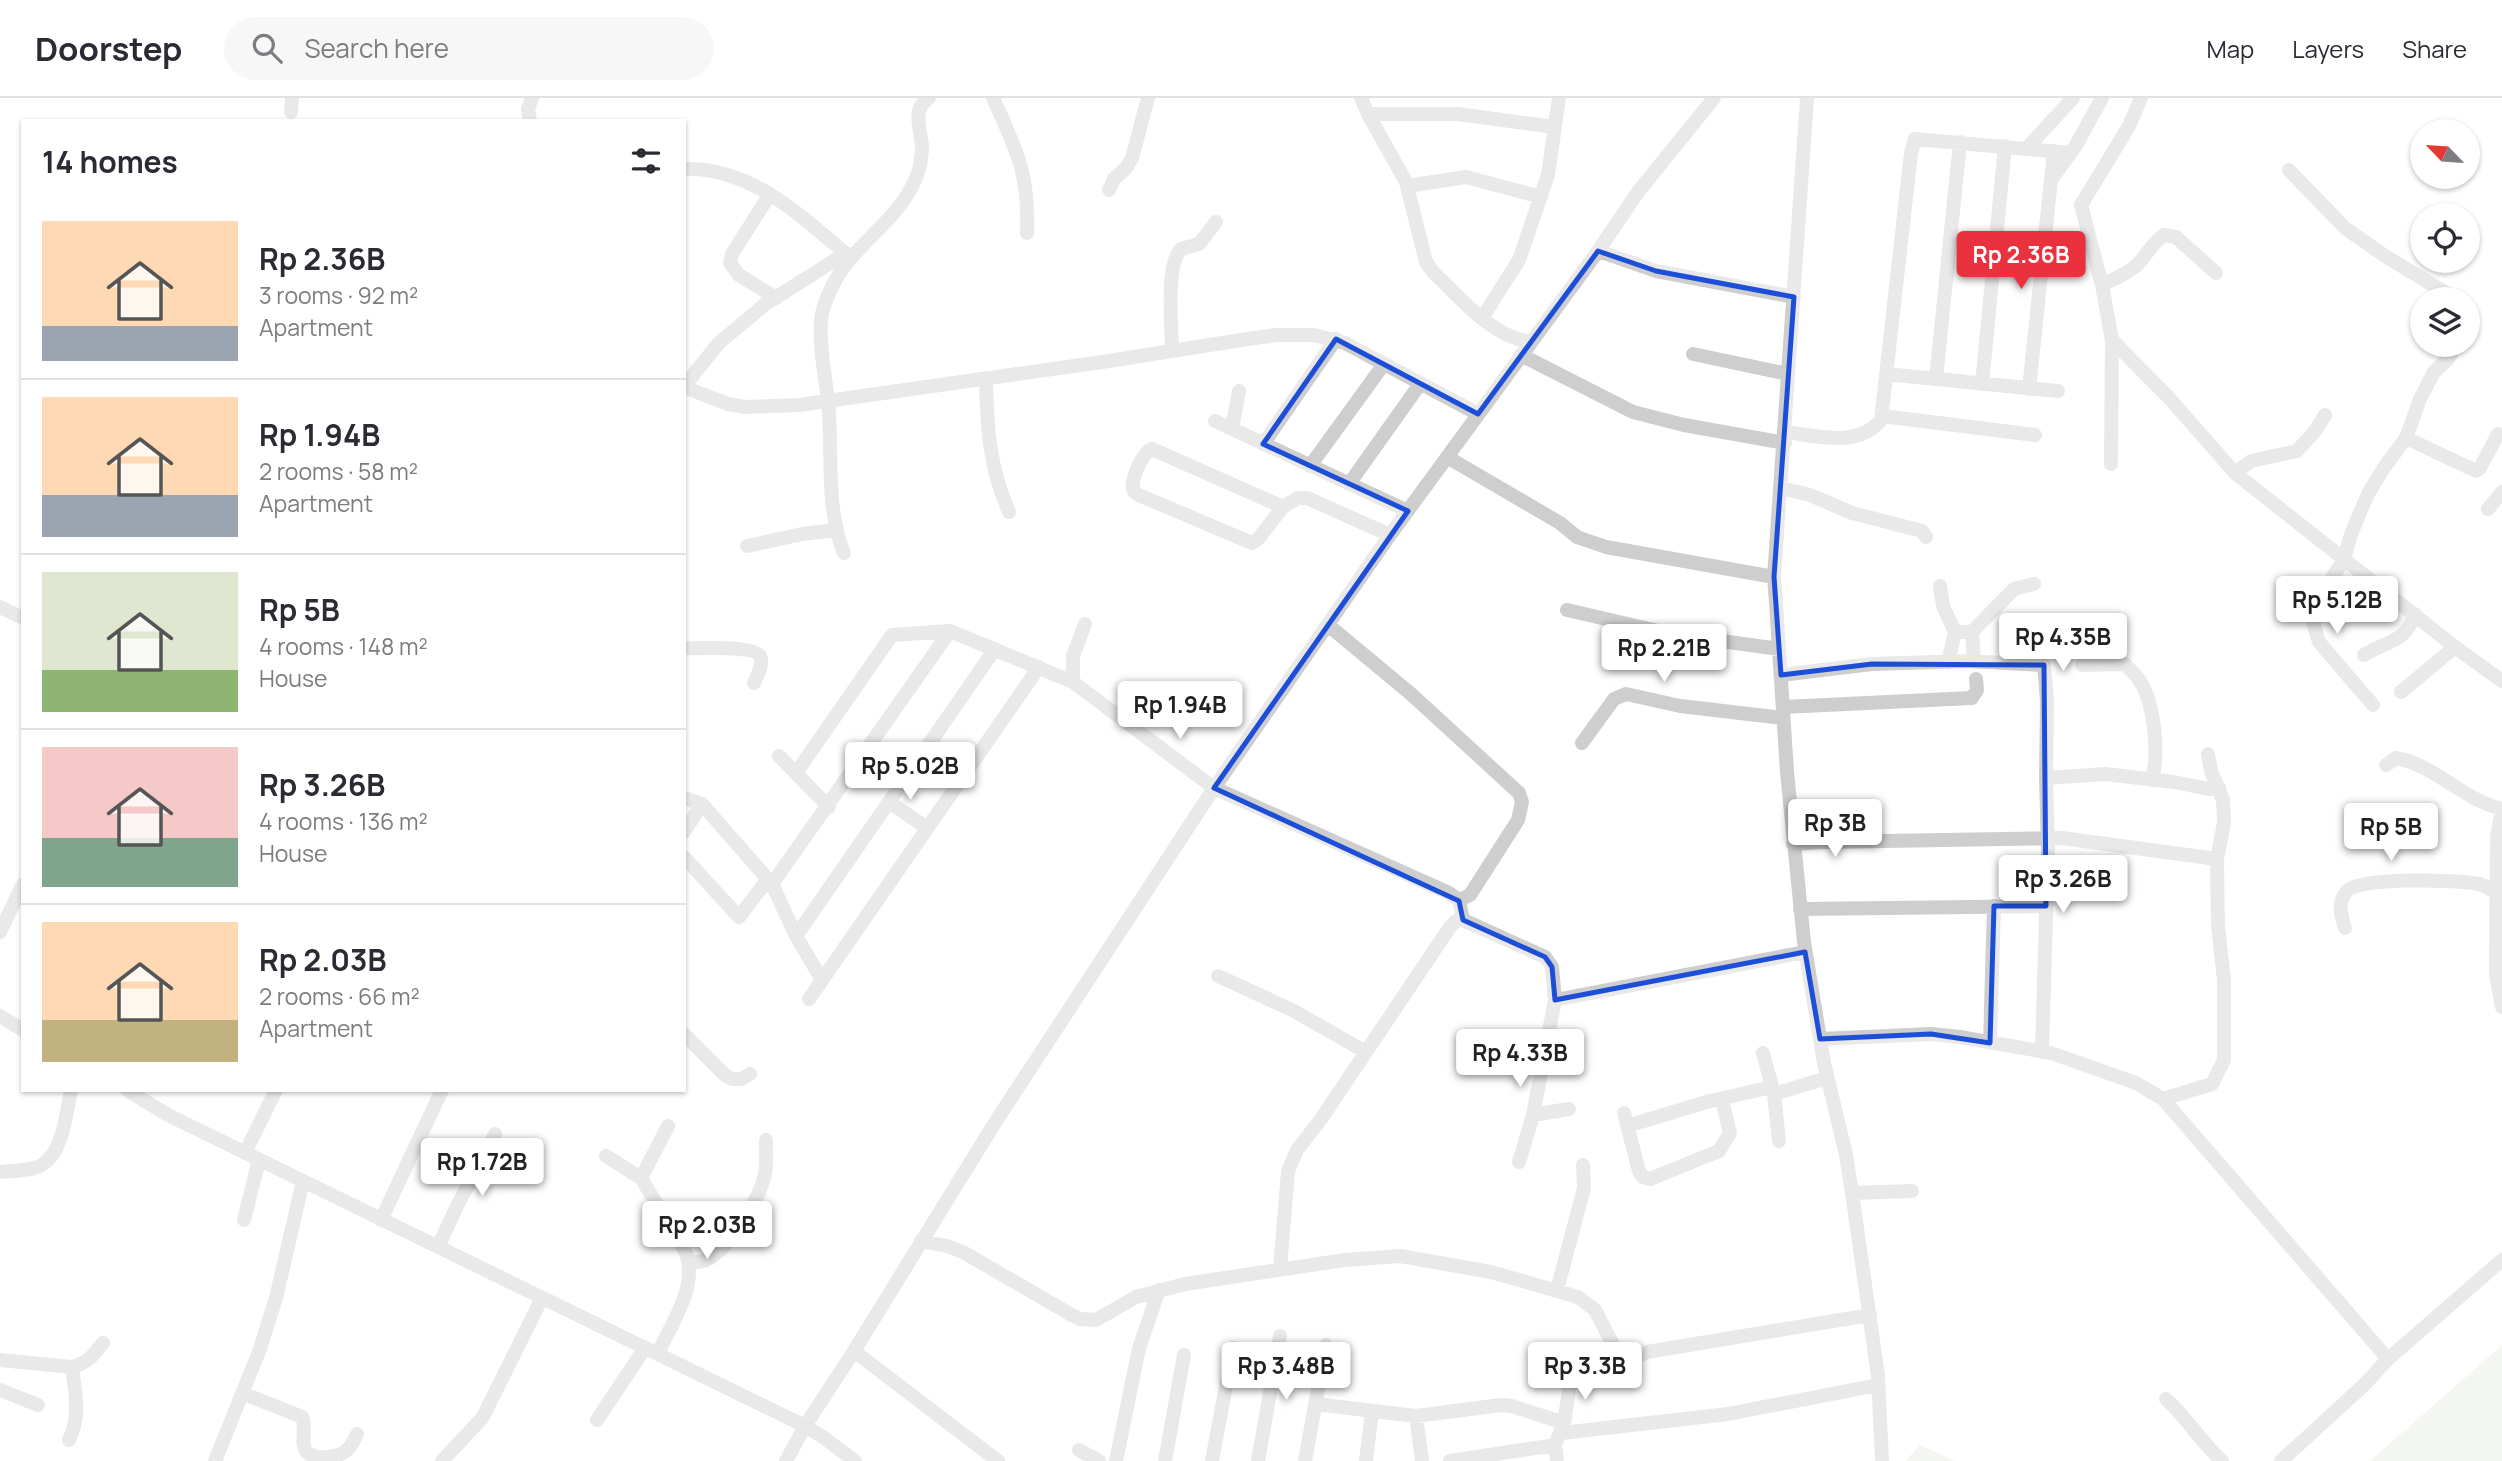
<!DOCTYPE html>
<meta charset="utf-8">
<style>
:root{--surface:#fff;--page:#f7f7f7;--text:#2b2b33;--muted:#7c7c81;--line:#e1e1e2;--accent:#ea323e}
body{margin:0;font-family:Manrope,sans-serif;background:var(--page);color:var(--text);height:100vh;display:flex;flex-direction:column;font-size:26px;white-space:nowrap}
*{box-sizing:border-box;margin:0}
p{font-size:23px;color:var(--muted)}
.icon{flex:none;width:38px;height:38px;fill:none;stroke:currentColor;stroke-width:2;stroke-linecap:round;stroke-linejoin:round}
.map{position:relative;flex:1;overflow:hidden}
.drawer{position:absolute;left:21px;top:21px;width:665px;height:973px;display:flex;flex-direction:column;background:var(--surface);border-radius:0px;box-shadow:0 2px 5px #0004}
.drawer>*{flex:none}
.needle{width:46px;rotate:295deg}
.fabs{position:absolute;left:2410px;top:21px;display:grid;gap:14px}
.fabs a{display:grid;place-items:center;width:70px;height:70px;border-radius:50%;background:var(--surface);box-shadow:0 2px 5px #0004;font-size:35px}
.price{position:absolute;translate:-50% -60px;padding:0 16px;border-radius:7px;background:#fff;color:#222;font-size:23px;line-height:46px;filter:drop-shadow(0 2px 4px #0008)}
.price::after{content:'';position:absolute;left:50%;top:42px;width:21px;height:16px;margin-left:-10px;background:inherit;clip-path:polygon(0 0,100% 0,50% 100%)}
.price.active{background:var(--accent);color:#fff}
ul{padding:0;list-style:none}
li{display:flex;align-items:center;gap:21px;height:175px;padding:0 21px}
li+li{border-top:2px solid var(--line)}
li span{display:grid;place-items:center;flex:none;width:196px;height:140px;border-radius:0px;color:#555}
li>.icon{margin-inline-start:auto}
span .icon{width:84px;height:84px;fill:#fffc;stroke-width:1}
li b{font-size:30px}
h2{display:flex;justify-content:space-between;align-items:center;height:84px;padding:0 21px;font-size:30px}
header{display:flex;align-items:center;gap:42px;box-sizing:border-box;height:98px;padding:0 35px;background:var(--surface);border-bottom:2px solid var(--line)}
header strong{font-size:33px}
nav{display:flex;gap:38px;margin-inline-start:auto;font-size:24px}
.search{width:490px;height:63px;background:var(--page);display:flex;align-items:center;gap:18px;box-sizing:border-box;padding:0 24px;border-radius:38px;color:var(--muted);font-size:26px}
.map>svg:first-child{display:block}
.green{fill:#e7eedf}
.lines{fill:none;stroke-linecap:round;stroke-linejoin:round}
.minor{stroke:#cecece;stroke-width:14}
.marked{fill:none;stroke:#1d4ed8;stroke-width:5;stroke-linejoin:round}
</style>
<header>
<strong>Doorstep</strong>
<div class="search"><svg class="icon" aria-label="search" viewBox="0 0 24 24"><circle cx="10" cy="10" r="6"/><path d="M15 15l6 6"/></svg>Search here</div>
<nav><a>Map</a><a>Layers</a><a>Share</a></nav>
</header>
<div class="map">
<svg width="2502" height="1363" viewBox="0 0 2502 1363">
<rect width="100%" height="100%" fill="#fff"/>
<path class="green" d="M2502,1247v116h-132z
M1920,1347l35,16h-50z"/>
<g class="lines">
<path class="minor" d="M993,0c24,53 36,75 34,135
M1361,0l7,16 38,68 20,80 7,10c28,26 58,65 98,70
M1807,0l-33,479 2,26 11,169 17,170 20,121 22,92 6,38 26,183 4,85
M2141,0l-12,28 -48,79 21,80 10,55 58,59 65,74 220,174 47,34
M291,14l1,-14
M1368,16h90l96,13
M530,23l-2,-12 4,-11
M2027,50l46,-50
M684,71c67,-3 119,49 167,89
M2289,72l56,58 40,28 71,43
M2051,82l24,-33 27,-49
M1407,88l59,-9 75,20
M1109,92l5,-11 12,-11 6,-10 16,-60
M770,96l-38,60 -2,9 9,12 37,23
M1598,153l58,20 138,26
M2102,187c12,-6 25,-11 35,-20 10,-10 15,-22 27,-30l12,2 40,36
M1482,220l37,-58 29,-85 11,-77
M1172,253c0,-24 -7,-85 9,-102l18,-5 17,-22
M1693,256l95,20
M1521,257l112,57 51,13 101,18
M1886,276l172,17
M986,280c1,50 3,88 23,134
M1936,281l24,-237
M1982,286l23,-238
M684,288l35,-43 45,-38 82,-52
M684,289l44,17 18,3 53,-2 310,-44 132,-21 35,-5h38l31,8 133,71
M2029,291l25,-238
M1882,318l153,19
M1215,323l193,90
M1232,331l7,-38
M1785,334c33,4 73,16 96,-12l30,-267 4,-14 155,14
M2406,340l70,33 4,-3 18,-34
M1263,346l73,-105
M1447,359l113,66 17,14 29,10 168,30
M2111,366l1,-124
M1310,368l74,-102
M2235,375l16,-12 46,-10 18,-20 10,-16
M1349,386l71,-100
M1781,390l29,7 42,18 70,18 4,6
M1283,409l-25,32 -6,4 -111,-47c-4,-2 -7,-2 -8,-7 -2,-11 10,-37 19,-40l131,58 15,-9h9l83,37
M2488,411l14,-17
M747,448l55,-12 33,-4
M844,455c-19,-45 -11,-104 -16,-152 -3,-27 -9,-53 -7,-80 1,-14 7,-27 14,-40 21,-39 62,-58 81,-103 4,-10 6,-21 6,-31 -1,-18 -11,-38 7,-49
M1940,488l3,20 12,26
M0,509l23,11
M1567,512l104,24 108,15
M1328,527l83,69 108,99 3,9 -4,18 -48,75 -11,5
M1972,534l2,29
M684,550c14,1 69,-3 76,8 4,8 -3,20 -6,27
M2364,557c24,-15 40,-11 51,-41
M1948,564l7,-30h17l42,-43 20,-5
M2082,567l43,-1c4,5 11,11 15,17 15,25 19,71 12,99
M1781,577l91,-11 95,-3 77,4 3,36 -1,77 2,70 -6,204
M1073,584v-26l12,-32
M2401,594l54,-45
M2373,607l-54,-63 -6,-20 2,-19 29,-43 7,-26 17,-40 15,-25 23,-31 14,-39 14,-27 14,-13 9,-14
M1783,609l189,-9 5,-8 -1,-11
M1582,645l32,-44 12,-5 54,12 103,12
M779,658l50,51
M2386,667l10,-7c39,7 67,42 106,51
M796,675l96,-138 58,-4 123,51 141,106 235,105 10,7 4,20 82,37 7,10 3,33 -22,115 36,-6
M2046,680l59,-4 69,8 35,7 10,-1
M684,700l18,6 70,80 24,52 26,44
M889,704l38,26
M2502,711l-5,28 -1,137 6,33
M684,734l18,-28
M1793,746l30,-2 239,-4 155,21
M684,759l55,60 29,-38
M772,786l178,-253
M1800,811l246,-3
M2345,830c-4,-13 -8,-24 1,-36 11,-16 112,-12 133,-8 7,1 13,7 19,10
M0,834l23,-48
M796,838l199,-287
M1218,878l74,34 74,42
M809,901l230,-332
M1555,902l250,-48
M0,918l23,14
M684,936l41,41 7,4h9l9,-5
M1820,941l111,-5 29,3 91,16 85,30 27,16 225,260 -24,26 -83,76
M1990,945l4,-137
M1763,955l11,41 5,47
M127,992l41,25 637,311 18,11 32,24
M1774,996l53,-16
M2163,1001l49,-15 12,-24v-80l-6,-54 -1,-67 7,-36 -1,-23 -12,-29 -3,-17
M1624,1015l15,58 4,6 7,2 69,-28 11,-18 -8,-33
M1627,1028l83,-25 62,-14
M245,1055l31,-63
M606,1058l35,22 45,75c12,33 -14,70 -28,100
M1519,1064l14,-47
M0,1074c11,-1 23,-1 34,-4 29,-7 32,-54 37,-78
M641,1080l27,-52
M1852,1095l60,-2
M244,1122l15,-60
M381,1122l61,-130
M921,1143l26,5 16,6 107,62 10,5 16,1 40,-23 49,-13 160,-24 55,-4 91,16 87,25 17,13 27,52
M438,1149l19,-41 38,-72
M690,1165c5,-1 11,-1 16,-3 25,-12 53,-60 59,-86 2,-11 1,-23 1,-34
M1280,1170l8,-97 9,-21 24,-31 129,-192 6,-6 7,-1
M1557,1192l27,-102 -1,-23
M854,1253l144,110
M2388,1261l114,-99
M0,1262l72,7c3,24 9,50 -3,73
M72,1269c15,-4 21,-11 31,-24
M0,1292l38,15
M242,1295l60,24c5,10 -2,24 4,34 7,10 34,7 42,-2 4,-4 7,-10 9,-15
M2166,1301c21,19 35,43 56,62
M1315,1306l101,12 85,-11 11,1 52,17
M1416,1318l6,45
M597,1322l48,-72
M1562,1335l166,-19 150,-29
M1079,1352l20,11
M215,1363l45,-112 16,-51 27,-117
M442,1363l41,-44 59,-119
M786,1363l19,-35 49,-75 142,-230 218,-333 176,-253 208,-284 40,-59 76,-94
M1116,1363l23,-113 20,-58
M1165,1363l19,-106
M1212,1363l21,-113
M1258,1363l22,-125
M1305,1363l21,-116
M1366,1363l6,-50
M1450,1363l105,-16
M1557,1363l-2,-16 9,-22 6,-39 8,-11 32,-5 37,-16 223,-37"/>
</g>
<path d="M0 0H2502V1363H0ZM1598,153l58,20 138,26 -20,280 7,98 91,-11 172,1 2,241h-52l-4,137 -59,-9 -111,5 -15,-87 -250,48 -3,-33 -7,-10 -82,-37 -4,-19 -245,-113 194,-277 -145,-67 73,-105 142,75z" fill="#fff" fill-opacity=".55" fill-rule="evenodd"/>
<path class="marked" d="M1598,153l58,20 138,26 -20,280 7,98 91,-11 172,1 2,241h-52l-4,137 -59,-9 -111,5 -15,-87 -250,48 -3,-33 -7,-10 -82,-37 -4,-19 -245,-113 194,-277 -145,-67 73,-105 142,75z"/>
</svg>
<div class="fabs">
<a><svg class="needle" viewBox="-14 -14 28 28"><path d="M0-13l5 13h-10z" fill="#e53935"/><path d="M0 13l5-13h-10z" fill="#7c7c81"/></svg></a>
<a><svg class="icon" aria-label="locate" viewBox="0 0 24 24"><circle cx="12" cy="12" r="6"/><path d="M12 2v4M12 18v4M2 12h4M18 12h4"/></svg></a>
<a><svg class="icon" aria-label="layers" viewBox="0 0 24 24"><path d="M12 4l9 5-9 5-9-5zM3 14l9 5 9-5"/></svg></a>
</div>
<b class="price active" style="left:2021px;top:193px">Rp 2.36B</b>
<b class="price" style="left:2337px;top:538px">Rp 5.12B</b>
<b class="price" style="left:2063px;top:575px">Rp 4.35B</b>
<b class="price" style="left:1664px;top:586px">Rp 2.21B</b>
<b class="price" style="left:1180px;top:643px">Rp 1.94B</b>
<b class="price" style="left:910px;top:704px">Rp 5.02B</b>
<b class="price" style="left:1835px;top:761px">Rp 3B</b>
<b class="price" style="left:2391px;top:765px">Rp 5B</b>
<b class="price" style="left:2063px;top:817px">Rp 3.26B</b>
<b class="price" style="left:1520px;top:991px">Rp 4.33B</b>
<b class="price" style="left:482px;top:1100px">Rp 1.72B</b>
<b class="price" style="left:707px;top:1163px">Rp 2.03B</b>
<b class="price" style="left:1286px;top:1304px">Rp 3.48B</b>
<b class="price" style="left:1585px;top:1304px">Rp 3.3B</b>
<section class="drawer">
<h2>14 homes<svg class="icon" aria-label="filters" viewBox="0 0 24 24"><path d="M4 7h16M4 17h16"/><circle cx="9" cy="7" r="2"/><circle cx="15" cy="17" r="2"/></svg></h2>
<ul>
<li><span style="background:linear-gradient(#ffd9b3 75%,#9aa5b1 0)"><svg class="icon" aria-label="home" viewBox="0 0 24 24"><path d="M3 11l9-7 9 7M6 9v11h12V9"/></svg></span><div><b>Rp 2.36B</b><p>3 rooms · 92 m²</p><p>Apartment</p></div></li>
<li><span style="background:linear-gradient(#ffd9b3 70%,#9aa5b1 0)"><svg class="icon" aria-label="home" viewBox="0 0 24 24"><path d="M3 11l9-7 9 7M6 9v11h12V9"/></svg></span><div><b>Rp 1.94B</b><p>2 rooms · 58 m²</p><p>Apartment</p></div></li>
<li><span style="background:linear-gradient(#dfe7d0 70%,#8fb573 0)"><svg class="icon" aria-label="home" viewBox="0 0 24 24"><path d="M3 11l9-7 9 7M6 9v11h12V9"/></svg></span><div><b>Rp 5B</b><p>4 rooms · 148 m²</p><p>House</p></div></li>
<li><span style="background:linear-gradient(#f6c9c9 65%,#7fa58c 0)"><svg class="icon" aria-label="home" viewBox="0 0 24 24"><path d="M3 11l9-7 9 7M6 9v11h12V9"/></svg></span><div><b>Rp 3.26B</b><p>4 rooms · 136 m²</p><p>House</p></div></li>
<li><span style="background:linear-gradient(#ffd9b3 70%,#c2b280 0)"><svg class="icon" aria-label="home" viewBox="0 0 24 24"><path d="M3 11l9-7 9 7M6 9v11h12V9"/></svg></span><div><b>Rp 2.03B</b><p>2 rooms · 66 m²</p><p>Apartment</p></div></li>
</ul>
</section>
</div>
